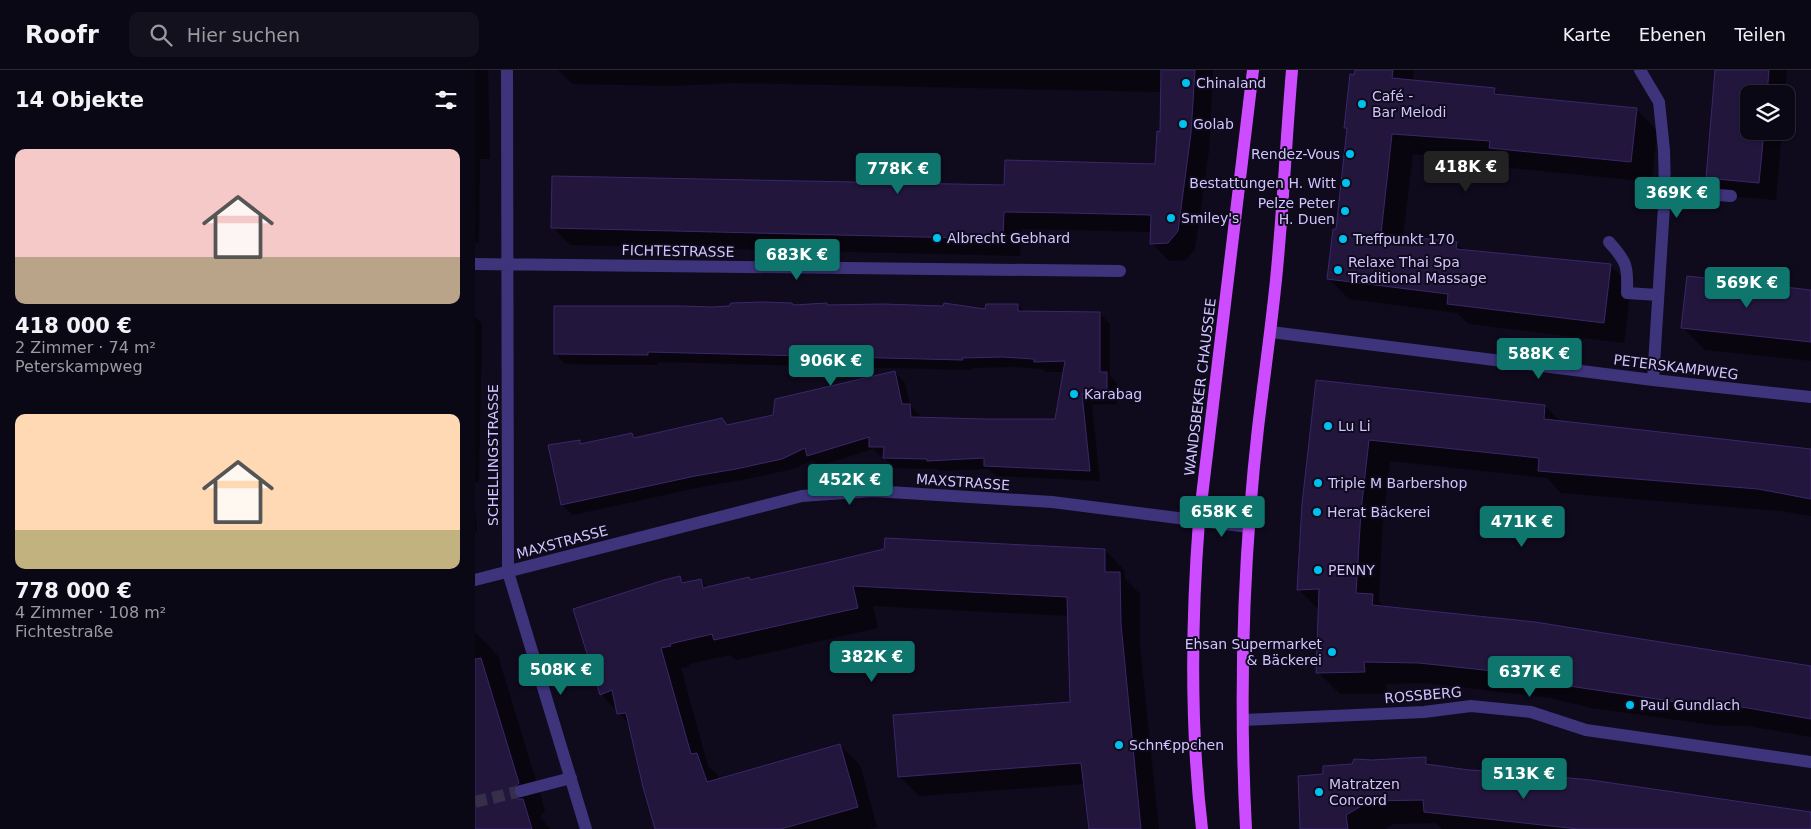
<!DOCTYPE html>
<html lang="de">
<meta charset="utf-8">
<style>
:root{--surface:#0b0815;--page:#14111e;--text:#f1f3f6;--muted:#9a9aa0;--line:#2b2934;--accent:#0f766e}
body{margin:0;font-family:"DejaVu Sans",sans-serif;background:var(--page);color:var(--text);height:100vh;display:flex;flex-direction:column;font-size:19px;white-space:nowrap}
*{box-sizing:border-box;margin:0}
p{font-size:16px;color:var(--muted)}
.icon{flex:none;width:28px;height:28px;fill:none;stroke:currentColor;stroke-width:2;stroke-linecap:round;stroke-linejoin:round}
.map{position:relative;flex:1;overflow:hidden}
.details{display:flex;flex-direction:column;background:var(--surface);width:475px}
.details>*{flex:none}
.buttons{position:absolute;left:1265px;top:15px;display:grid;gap:10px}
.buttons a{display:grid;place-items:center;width:55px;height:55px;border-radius:10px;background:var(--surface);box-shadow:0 1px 4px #0004,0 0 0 1px var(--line);font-size:25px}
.price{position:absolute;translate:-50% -42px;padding:0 11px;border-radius:5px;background:var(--accent);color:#fff;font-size:16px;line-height:32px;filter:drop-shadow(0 1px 2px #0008)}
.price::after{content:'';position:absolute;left:50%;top:30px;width:15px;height:11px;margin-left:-8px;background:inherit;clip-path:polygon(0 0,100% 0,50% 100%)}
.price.on{background:#222;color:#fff}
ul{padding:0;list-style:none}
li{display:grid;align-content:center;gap:10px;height:265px;padding:0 15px}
li span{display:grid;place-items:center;height:155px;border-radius:10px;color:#555}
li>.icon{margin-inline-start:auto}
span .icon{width:90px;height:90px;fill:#fffc;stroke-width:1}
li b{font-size:21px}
h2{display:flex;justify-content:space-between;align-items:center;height:60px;padding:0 15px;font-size:21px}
header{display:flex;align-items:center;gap:30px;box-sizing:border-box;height:70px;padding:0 25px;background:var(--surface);border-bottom:1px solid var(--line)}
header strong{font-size:24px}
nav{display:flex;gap:28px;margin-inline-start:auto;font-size:18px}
.search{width:350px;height:45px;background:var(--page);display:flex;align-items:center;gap:12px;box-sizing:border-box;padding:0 18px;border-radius:10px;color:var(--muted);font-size:19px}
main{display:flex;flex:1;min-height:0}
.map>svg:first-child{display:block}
.shadow{fill:#0007}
.building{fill:#22163d;stroke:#3b276a}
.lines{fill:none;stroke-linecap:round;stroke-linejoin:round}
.minor-tunnel{stroke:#362f49;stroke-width:12;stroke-dasharray:12 6;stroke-linecap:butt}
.minor{stroke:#3e347c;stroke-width:12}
.major{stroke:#ce4cff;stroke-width:12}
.poi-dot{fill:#00c0f0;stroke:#0f0a1c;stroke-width:2}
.labels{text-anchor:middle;stroke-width:4;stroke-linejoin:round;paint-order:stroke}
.poi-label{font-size:14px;fill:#d1c5ff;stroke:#0f0a1c;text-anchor:start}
.street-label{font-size:14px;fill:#d1c5ff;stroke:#0f0a1c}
</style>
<header>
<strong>Roofr</strong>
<div class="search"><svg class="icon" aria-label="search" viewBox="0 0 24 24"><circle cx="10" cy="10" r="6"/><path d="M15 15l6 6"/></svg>Hier suchen</div>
<nav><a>Karte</a><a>Ebenen</a><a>Teilen</a></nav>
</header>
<main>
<section class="details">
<h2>14 Objekte<svg class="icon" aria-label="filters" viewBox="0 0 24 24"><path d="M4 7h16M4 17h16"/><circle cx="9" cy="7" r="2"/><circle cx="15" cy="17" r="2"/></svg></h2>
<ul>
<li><span style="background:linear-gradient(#f6c9c9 70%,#b9a48a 0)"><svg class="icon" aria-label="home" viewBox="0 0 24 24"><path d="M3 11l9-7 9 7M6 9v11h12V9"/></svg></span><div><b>418 000 €</b><p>2 Zimmer · 74 m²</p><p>Peterskampweg</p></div></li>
<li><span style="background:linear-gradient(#ffd9b3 75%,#c2b280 0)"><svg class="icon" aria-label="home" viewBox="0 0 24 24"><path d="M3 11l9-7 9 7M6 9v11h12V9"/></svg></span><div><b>778 000 €</b><p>4 Zimmer · 108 m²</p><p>Fichtestraße</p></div></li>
</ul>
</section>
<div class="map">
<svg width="1336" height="759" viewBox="0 0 1336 759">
<rect width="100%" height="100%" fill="#0f0a1c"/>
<path class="shadow" d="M0,0h13l2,89h-10l-1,84h-4z
M83,0h655l-4,81 -14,98 -9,11 -17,1 -17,-18v-11l-131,-3 -1,27 -450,-11 -17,-18 453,-41 150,-21 5,-32 1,-41 -428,-9 -63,3 -99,-2z
M881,0h58l-1,11 81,9 7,6 135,13 21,21 -5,52 -141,-14 -8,-7 -90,-7 -10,83 54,6 8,8 145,14 21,21 -7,57 -155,-19 -12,-11 -108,-14 -20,-20 8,-48 11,-101 -2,-2z
M1241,0h71l-2,24h-36v37h33l-6,69 -51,-4 -18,-18z
M1336,221v70l-106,-11 -22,-22z
M352,235l2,2 157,3 32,-5 7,7 75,2 10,10v52l7,7v21l-25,1 8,76 -104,-5 -8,-7 -49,2 -2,-2 -42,-1 -11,-11h-3l-8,-8 -54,17 -6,-6 -20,9 -46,10 -41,7 -133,29 -11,-10 -12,-59 29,-5 3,4 50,-11 5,5 91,-13 46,-10 121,-44 10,11 5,22 10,11v3l136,1 9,-48h-19l-3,-3 -29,-2 -42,1 1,2 -315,-8v3l-93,-1 -10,-11 157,-44z
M0,247l7,7 -3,159 -4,-1z
M842,311l228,25 16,16 250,28v66l-30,-5 -220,-18 -14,-15 -157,-17 -8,72 -3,68 6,7 426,59v70l-63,-11h-28l-128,-18 -41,-10 -126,-15 -39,1 1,10h-47l-22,-22 1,-62 -21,-21z
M0,436l2,25 -2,1z
M630,480l20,21v8l15,15v52l19,183h-69l-5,-45 -166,12 -20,-20 172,-72 -2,-88 -196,-10 5,22 -142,32 -6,-5 -41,9 1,2 -9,2 27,98 9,8 2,6 121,-35 20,20 17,62 -7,2h-214l-26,-104 -29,-31 79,-116 5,5 15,-3 8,8 41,-10 2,3z
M0,562l23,24 47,154 -5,7 10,12h-75z
M950,688l8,8 378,47v16h-369l-6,-6 -42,1 -9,5h-83l22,-54 29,-10 18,-3z"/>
<path class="building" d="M686,0h34l-4,63 -13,98 -10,12 -18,1 1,-29 -82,-2 -65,-1 -1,27 -452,-11 1,-52 452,9 1,-25 150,4 2,-33 3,1z
M880,0h38l-1,8 103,10 -1,6 143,14 -6,54 -142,-14 1,-7 -98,-7 -11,100 76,8 -1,7 155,15 -7,59 -157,-19 1,-10 -121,-15 6,-50h3l11,-101h-3l6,-54 4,1z
M1240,0h54l-2,24h-18v37h15l-5,52 -53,-5z
M1212,206l124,14v52l-130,-14z
M287,232l30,1 1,2 34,-2v2l56,-1 60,2 1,-3 41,6 1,-5h32v7l82,1v60h7v22h-25l8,77 -106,-5v-8l-57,3v-2l-44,-1 1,-11h-15v-10l-62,19 -2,-8 -23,11 -46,10 -41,7 -134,29 -13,-60 32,-5v4l52,-11 2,5 88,-20 5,7 46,-10 2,-16 120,-28 7,33h8l1,13 74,2h70l10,-58 -31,1v-3l-31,-2 -41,1 1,2 -315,-8v3l-94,-1v-48h127l31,1 17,-1 2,-3z
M841,310l229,25 -1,14 267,30v50l-53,-10 -220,-18 1,-13 -170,-18 -8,71 -5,82 17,1 -1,11 163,17 276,44v53l-86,-15 -28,1 -128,-19 -41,-10 -25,-4 -84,-9 -55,-1 1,10 -49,1 3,-84 -22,1 5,-86z
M410,468l220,11v23h15l1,52 20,205h-52l-8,-66 -183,14 -5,-62 177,-13 -3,-105 -214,-11 5,22 -144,32 -2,-6 -42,10 1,2 -10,2 30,106 6,-1 10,29 133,-38 18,63 -77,22h-126l-12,-42 -17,-74 -9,1 -5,-24 -12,5 -27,-86 91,-29 16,-4 2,7 19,-4 2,9 46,-11 1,3 71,-16 63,-15z
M6,588l38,125 -6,5v6l5,5h5l9,30h-57v-170z
M951,687v7l43,6 37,2 85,8 220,32v17h-233l-154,-17 -1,-12 -53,1 -24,14 2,14h-48l-2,-53 25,-2v-8l29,-2 2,-5 18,1z"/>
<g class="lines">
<path class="minor-tunnel" d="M0,732l46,-11"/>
<path class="minor" d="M32,0l1,502 78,257
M1165,0l19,32 5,48 1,41 -12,189
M1190,121l66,5
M1134,172c18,20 19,24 18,51l31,2
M0,194l645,7
M796,262l382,48 158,17
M0,510l327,-84 71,-5 179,11 197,25
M768,650l181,-8 47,-6 60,6 55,18 225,32
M46,721l50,-13"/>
<path class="major" d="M727,759c-12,-104 -11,-204 -3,-308l54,-451
M771,759c-7,-133 -3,-268 12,-401 6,-50 13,-99 18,-148 7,-70 10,-140 16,-210"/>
</g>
<g class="poi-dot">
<circle cx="711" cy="13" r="5"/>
<circle cx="887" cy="34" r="5"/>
<circle cx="708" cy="54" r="5"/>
<circle cx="875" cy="84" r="5"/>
<circle cx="871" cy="113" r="5"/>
<circle cx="870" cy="141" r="5"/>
<circle cx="696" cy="148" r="5"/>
<circle cx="462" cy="168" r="5"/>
<circle cx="868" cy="169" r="5"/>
<circle cx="863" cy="200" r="5"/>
<circle cx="599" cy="324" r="5"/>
<circle cx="853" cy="356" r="5"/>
<circle cx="843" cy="413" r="5"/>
<circle cx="842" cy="442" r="5"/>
<circle cx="843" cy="500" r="5"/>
<circle cx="857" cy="582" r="5"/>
<circle cx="1155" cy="635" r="5"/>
<circle cx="644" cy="675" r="5"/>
<circle cx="844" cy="722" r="5"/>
</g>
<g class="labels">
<g class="poi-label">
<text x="721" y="18">Chinaland</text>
<text x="897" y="31">Café -<tspan x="897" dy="16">Bar Melodi</tspan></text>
<text x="718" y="59">Golab</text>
<text x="865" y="89" text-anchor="end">Rendez-Vous</text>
<text x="861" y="118" text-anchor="end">Bestattungen H. Witt</text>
<text x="860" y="138" text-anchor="end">Pelze Peter<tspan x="860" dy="16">H. Duen</tspan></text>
<text x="706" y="153">Smiley's</text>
<text x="472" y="173">Albrecht Gebhard</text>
<text x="878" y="174">Treffpunkt 170</text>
<text x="873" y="197">Relaxe Thai Spa<tspan x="873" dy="16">Traditional Massage</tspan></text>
<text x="609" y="329">Karabag</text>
<text x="863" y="361">Lu Li</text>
<text x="853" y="418">Triple M Barbershop</text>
<text x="852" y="447">Herat Bäckerei</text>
<text x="853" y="505">PENNY</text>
<text x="847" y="579" text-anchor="end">Ehsan Supermarket<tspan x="847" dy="16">&amp; Bäckerei</tspan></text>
<text x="1165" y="640">Paul Gundlach</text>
<text x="654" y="680">Schn€ppchen</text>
<text x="854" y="719">Matratzen<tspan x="854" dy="16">Concord</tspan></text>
</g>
<g class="street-label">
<text transform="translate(203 181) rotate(1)" y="5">FICHTESTRASSE</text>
<text transform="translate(1201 297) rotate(7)" y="5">PETERSKAMPWEG</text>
<text transform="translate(725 317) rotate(-83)" y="5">WANDSBEKER CHAUSSEE</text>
<text transform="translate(18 385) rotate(-90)" y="5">SCHELLINGSTRASSE</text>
<text transform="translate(488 412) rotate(4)" y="5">MAXSTRASSE</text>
<text transform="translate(87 472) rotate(-15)" y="5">MAXSTRASSE</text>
<text transform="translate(948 625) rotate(-5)" y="5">ROSSBERG</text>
</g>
</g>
</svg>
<div class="buttons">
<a><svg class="icon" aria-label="layers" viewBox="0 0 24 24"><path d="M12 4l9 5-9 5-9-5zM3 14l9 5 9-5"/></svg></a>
</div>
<b class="price on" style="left:991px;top:123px">418K €</b>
<b class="price" style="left:423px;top:125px">778K €</b>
<b class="price" style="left:1202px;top:149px">369K €</b>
<b class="price" style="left:322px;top:211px">683K €</b>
<b class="price" style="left:1272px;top:239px">569K €</b>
<b class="price" style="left:1064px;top:310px">588K €</b>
<b class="price" style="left:356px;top:317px">906K €</b>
<b class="price" style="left:375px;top:436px">452K €</b>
<b class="price" style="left:747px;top:468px">658K €</b>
<b class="price" style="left:1047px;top:478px">471K €</b>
<b class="price" style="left:397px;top:613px">382K €</b>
<b class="price" style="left:86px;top:626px">508K €</b>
<b class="price" style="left:1055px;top:628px">637K €</b>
<b class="price" style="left:1049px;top:730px">513K €</b>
</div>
</main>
